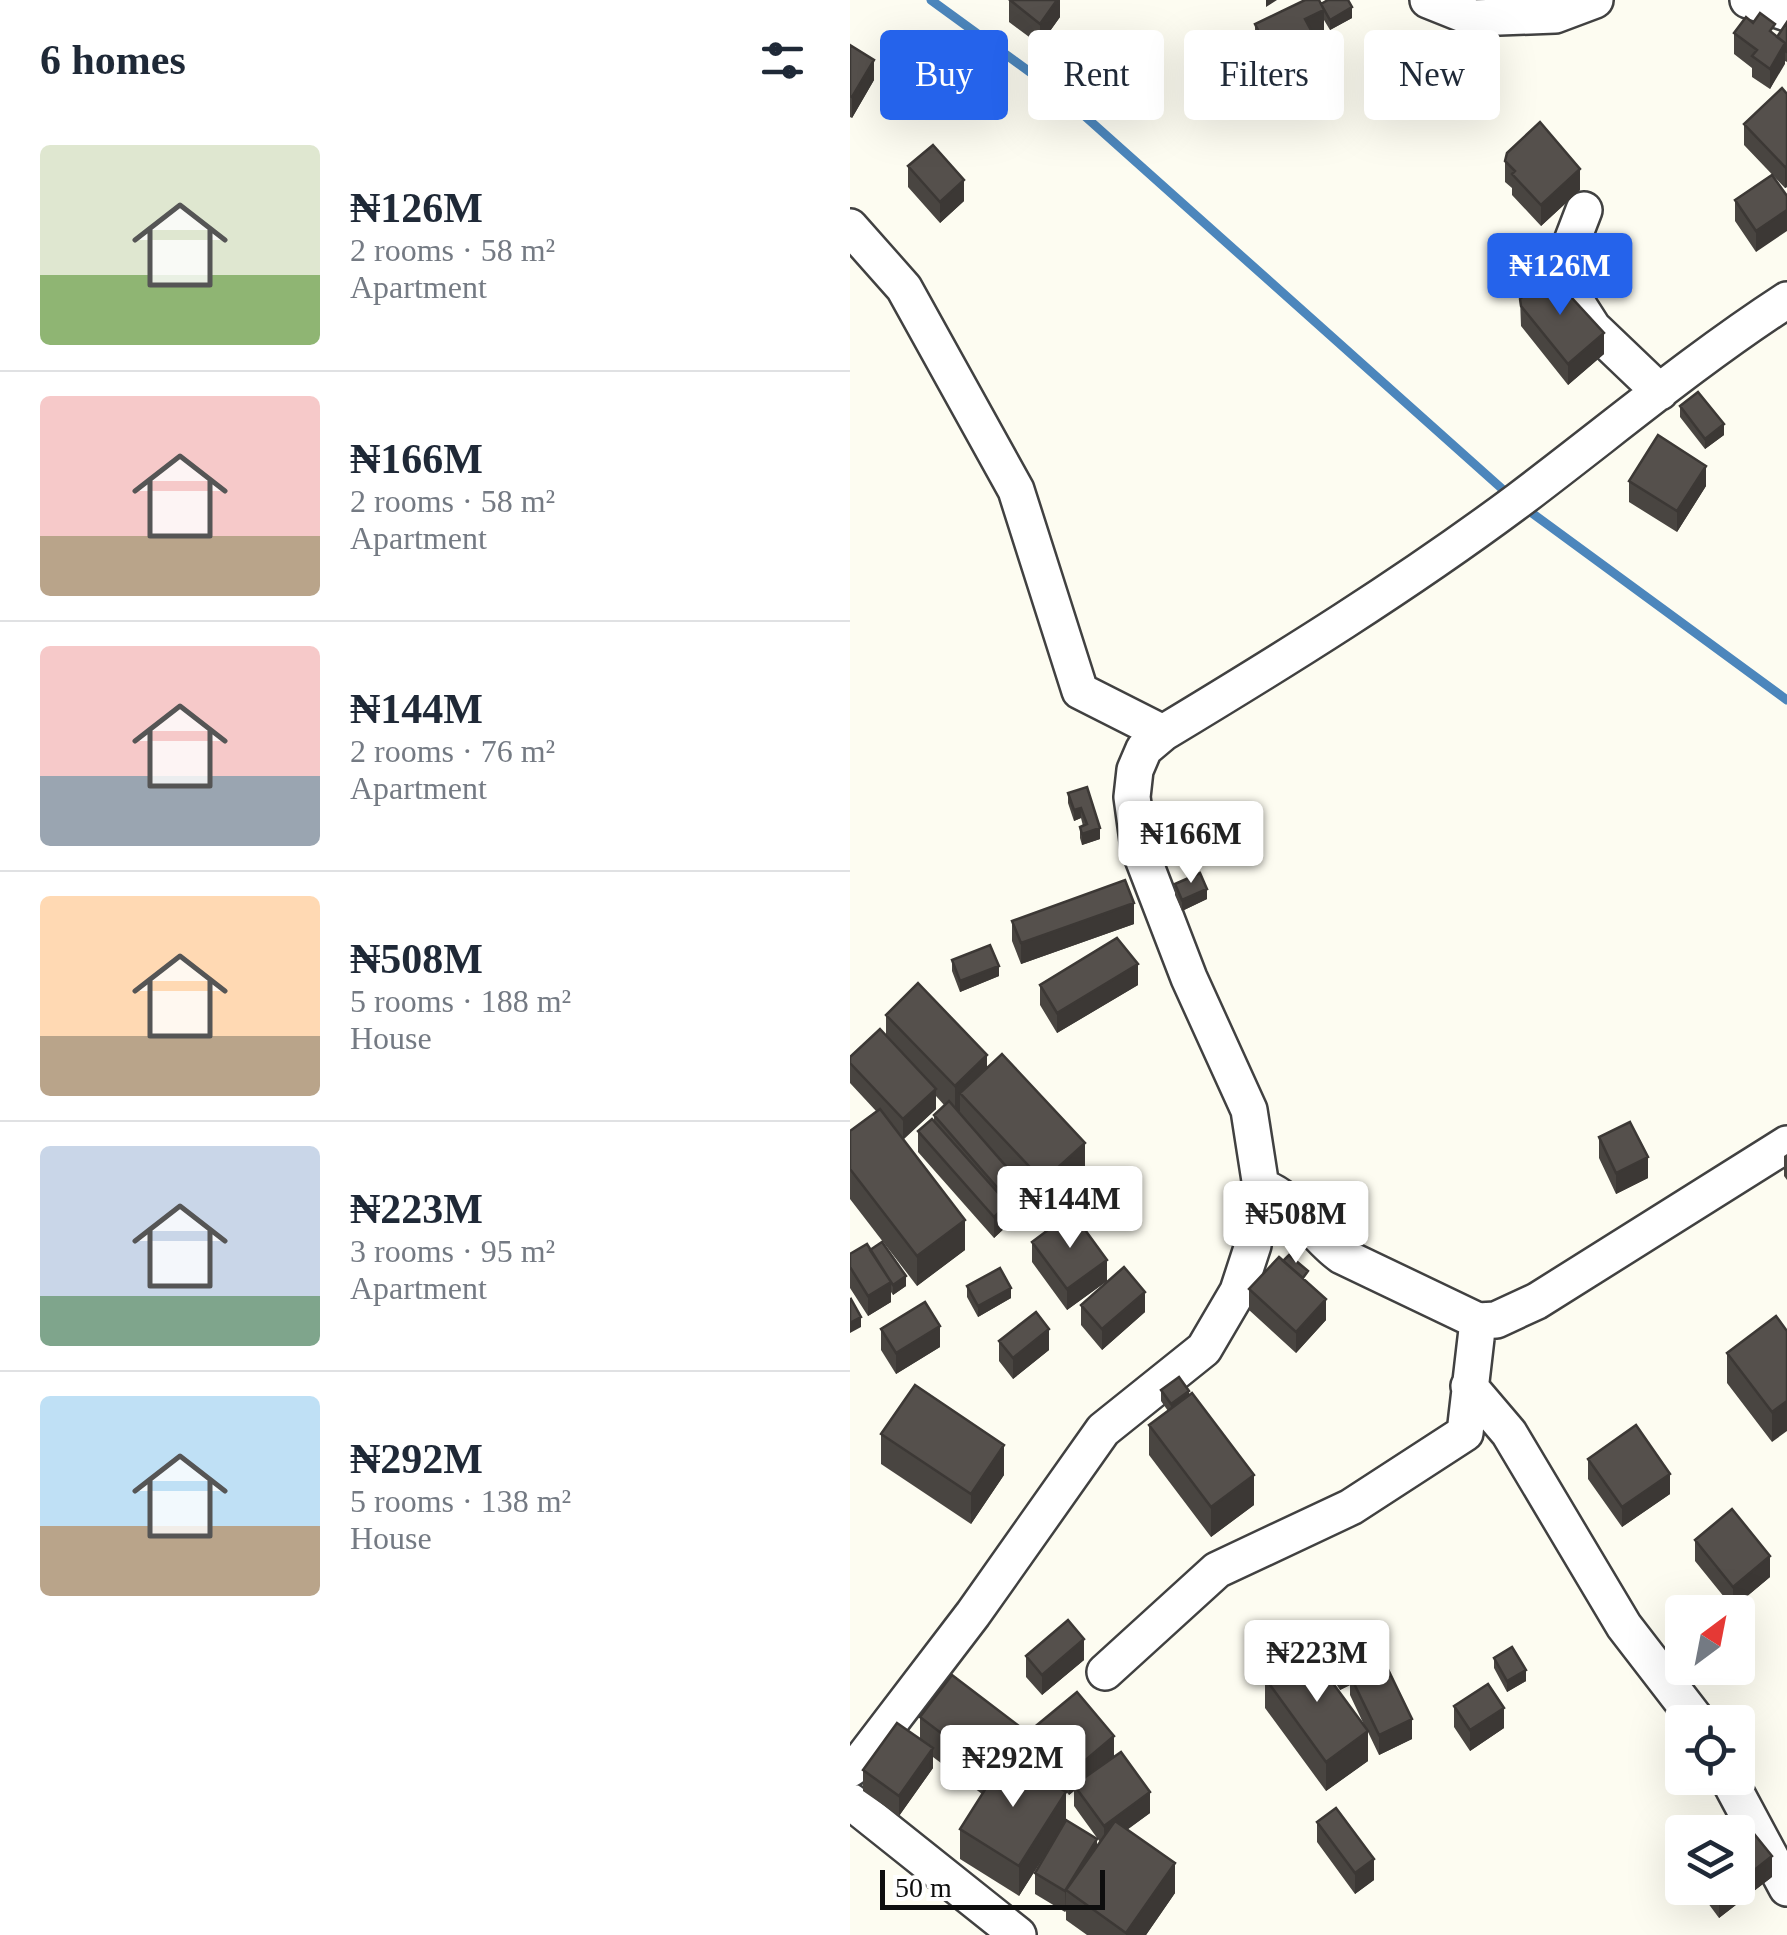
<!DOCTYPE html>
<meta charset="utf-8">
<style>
:root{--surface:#fff;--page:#f6f6f7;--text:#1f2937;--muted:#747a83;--line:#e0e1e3;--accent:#2563eb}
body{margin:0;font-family:Georgia,serif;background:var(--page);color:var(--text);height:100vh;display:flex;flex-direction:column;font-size:38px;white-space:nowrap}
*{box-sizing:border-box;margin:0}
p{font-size:32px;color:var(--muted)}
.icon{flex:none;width:55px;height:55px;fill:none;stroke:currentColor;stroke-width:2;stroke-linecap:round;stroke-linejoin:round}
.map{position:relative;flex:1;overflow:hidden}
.drawer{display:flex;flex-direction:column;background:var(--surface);width:850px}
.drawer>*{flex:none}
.top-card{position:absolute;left:30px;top:30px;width:755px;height:90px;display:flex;gap:20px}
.needle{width:65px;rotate:32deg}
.fabs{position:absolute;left:815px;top:1595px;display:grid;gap:20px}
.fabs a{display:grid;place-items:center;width:90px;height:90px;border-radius:10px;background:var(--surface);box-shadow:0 10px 40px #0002;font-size:50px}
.scale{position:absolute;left:30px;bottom:25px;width:225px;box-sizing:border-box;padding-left:10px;border:5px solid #0e0e0e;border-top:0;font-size:28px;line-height:35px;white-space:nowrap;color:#0e0e0e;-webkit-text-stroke:8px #fff;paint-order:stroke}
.price{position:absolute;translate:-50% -85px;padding:0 22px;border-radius:10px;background:#fff;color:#222;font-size:32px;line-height:65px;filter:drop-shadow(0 2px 5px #0008)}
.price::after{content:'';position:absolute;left:50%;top:60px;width:30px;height:22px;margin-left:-15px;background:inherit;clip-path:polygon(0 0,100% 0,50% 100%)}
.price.selected{background:var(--accent);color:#fff}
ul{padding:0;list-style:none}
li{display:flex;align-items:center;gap:30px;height:250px;padding:0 40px}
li+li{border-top:2px solid var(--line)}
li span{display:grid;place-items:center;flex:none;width:280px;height:200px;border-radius:10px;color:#555}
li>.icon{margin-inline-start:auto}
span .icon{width:120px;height:120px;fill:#fffc;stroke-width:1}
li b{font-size:42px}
h2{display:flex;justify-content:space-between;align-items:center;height:120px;padding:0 40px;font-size:42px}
.chip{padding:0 35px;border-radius:10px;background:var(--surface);box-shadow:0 10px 40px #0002;font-size:35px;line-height:90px}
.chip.selected{background:var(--accent);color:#fff}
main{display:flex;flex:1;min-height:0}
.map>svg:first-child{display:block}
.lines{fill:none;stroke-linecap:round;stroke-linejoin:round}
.stream{stroke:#4c86bc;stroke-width:9}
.street-casing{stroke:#414141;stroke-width:40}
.street{stroke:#fff;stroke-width:35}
.wall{fill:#494541}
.shaded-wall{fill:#3c3835}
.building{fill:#55504c;stroke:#3c3835;stroke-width:2.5}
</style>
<main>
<section class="drawer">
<h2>6 homes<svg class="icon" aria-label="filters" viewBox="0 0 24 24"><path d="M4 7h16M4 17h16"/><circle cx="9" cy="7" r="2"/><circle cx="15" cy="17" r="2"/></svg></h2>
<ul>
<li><span style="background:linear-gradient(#dfe7d0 65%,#8fb573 0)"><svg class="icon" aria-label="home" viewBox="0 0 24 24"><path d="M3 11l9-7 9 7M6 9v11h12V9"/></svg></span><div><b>₦126M</b><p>2 rooms · 58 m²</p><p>Apartment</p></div></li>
<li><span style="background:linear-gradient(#f6c9c9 70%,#b9a48a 0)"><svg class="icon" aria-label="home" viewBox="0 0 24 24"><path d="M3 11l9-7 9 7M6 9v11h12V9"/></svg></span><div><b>₦166M</b><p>2 rooms · 58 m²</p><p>Apartment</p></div></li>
<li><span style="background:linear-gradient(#f6c9c9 65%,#9aa5b1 0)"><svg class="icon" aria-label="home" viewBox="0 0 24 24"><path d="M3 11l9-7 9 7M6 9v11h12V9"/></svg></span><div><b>₦144M</b><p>2 rooms · 76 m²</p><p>Apartment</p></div></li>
<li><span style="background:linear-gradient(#ffd9b3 70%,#b9a48a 0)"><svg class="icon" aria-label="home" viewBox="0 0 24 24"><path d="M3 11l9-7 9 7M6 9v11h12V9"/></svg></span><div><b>₦508M</b><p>5 rooms · 188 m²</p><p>House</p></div></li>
<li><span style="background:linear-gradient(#c9d6e8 75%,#7fa58c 0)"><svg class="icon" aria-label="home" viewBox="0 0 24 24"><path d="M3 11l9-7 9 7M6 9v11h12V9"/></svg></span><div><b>₦223M</b><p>3 rooms · 95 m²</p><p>Apartment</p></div></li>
<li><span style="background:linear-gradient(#bfe0f5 65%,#b9a48a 0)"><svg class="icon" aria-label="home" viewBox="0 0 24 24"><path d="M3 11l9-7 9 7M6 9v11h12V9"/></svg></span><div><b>₦292M</b><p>5 rooms · 138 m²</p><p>House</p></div></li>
</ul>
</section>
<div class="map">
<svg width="937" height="1935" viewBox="0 0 937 1935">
<rect width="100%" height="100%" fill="#fdfcf1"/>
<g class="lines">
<path class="stream" d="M81,0l129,94 449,401
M675,508l262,192"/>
<g class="street-casing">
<path id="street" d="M578,0l45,18 82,-3 40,-15
M898,0l39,13
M734,210l-25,65 34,53 67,64
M0,227l54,61 112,202 64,201 83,42
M411,1187c33,10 52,49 81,69l136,65 18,-1 41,-19 250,-157
M619,1386l40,47 115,193 74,96
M255,1672l112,-102 134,-63 114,-74 13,-112
M0,1769l10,-7 113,-148 130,-184 101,-81 34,-58 15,-46 8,-58 -12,-77 -60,-132 -50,-130 -7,-51 3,-27 9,-21 19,-16c121,-73 242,-148 356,-233 89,-67 174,-139 268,-200
M878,1778l59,110
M0,1801l168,134"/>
</g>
<use href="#street" class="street"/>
</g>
<path class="wall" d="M210,0v17l-20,28 -31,-23v-21z
M471,4l31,14 -22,12 -6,-10v11l-11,5v19l-43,20 -15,-31v-20z
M937,22v40l-2,-1 -15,28 -18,-12v-9l-18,-14v-21l19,-10 24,14z
M0,45l24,35 -22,38 -2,-1z
M937,94v93l-2,1 -41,-43v-21z
M655,161l75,29 -39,36 -29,-31v-7l-7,-6z
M58,166l56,35 -24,22 -32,-36z
M922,175l-16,77 -21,-31v-21z
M670,299l84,55 -36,31 -47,-59z
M830,406l44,29 -19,14 -25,-32z
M779,481l77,5 -29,46 -48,-30z
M237,787l13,52 -18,6 -2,-7v-11l3,-1 -2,-8 -7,3 -6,-18v-10z
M325,884l32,15 -25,12 -7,-16z
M162,921l122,3 -113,40 -9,-23z
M102,960l47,16 -39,16 -8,-21z
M190,985h98l-81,48 -17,-28z
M36,1015l101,52 98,105 -42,39 -18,-20v18l-16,13 -1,-2v5l-14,13 -76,-86v-21l16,-11v-5l10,-10 -8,-9v13l-33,30 62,111 -48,36 -67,-87v-68l26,-20 -26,-28v-26l36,-22z
M749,1137l49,41 -32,16 -17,-36z
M937,1154v26l-3,-4v-20z
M182,1242l75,39 -40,29 -35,-48z
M0,1254l56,32 -13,9 -2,-3v10l-23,14 -18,-28z
M458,1281v1l18,38 -30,33 -47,-43v-21z
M117,1286l44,12 -33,19 -11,-20z
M231,1305l64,7 -43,38 -21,-25z
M926,1316l-4,126 -45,-59v-30z
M31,1329l59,18 -44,27 -15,-24z
M149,1341l50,9 -36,29 -14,-18z
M311,1390l28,6 65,109 -43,32 -62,-82v-30l19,-14 -7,-10z
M31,1434l123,41 -33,49 -90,-60z
M738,1459l82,35 -48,33 -34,-48z
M845,1540l75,37 -37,31 -38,-47z
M176,1656l58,4 -42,35 -16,-18z
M644,1658l32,23 -19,11 -13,-24z
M478,1661h50l34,78 -33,16 -11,-23v29l-42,30 -61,-83v-30l101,51 -16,-34v-10l-10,5 -12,-19z
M604,1706l50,22 -34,23 -16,-24z
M70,1717l99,39 -4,5 51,61 31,25 3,-5 -26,-36v-15l-5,4 -38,-44v-21l83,27 36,56 -23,17 48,63 -29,42h-59l-21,-15v-9l-1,1 -30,-18v-21l30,-51 -46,74 -59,-37v-30l22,-35 -49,-37v11l-34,48 -36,-25v-21l57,-32z
M467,1822l57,58 -19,14 -38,-52z
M922,1877l-53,41 -20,-27v-3h39z"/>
<path class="shaded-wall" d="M207,0h3v17l-20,28v-21z
M416,0h11l-11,7z
M502,7v11l-22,12v-10z
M474,10v21l-11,5v19l-43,20v-21l35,-35z
M935,43v21l-15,25v-20z
M24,60v20l-22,38v-21z
M937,166v21l-2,1v-21z
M730,169v21l-39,36v-21z
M114,180v21l-24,22v-21z
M937,210v21l-31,21v-21z
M754,333v21l-36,31v-21z
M874,424v11l-19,14v-10z
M856,466v20l-29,46v-21z
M231,808v10l-7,3v-11z
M250,828v11l-18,6v-11z
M357,889v10l-25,12v-11z
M284,903v21l-113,40v-21z
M288,964v21l-81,48v-20z
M149,966v10l-39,16v-11z
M137,1055v30l-27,8v18l-5,5v-30z
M86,1089v20l-33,31v-21z
M235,1143v29l-42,39v-30z
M798,1157v21l-32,16v-21z
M175,1188v21l-16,13v-21z
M158,1204v21l-14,13v-21z
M115,1220v30l-48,36v-30z
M257,1260v21l-40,29v-21z
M56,1276v10l-13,9v-10z
M41,1282v20l-23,14v-20z
M161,1288v10l-33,19v-11z
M295,1292v20l-43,38v-21z
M476,1299v21l-30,33v-21z
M11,1317v10l-11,6v-10z
M90,1326v21l-44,27v-21z
M199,1329v21l-36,29v-21z
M339,1391v10l-18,14v-11z
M937,1401v30l-15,11v-30z
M154,1445v30l-33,49v-30z
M820,1474v20l-48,33v-20z
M404,1475v30l-43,32v-30z
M920,1556v21l-37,31v-21z
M234,1639v21l-42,35v-20z
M528,1658v10l-28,7v10l-10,5v-10z
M676,1670v11l-19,11v-11z
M654,1708v20l-34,23v-21z
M562,1719v20l-33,16v-20z
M169,1726v30l-32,42v-30z
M518,1731v30l-42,30v-29z
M264,1736v21l-40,28v6l-5,4v-21z
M83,1748v20l-34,48v-20z
M216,1792v30l-47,74v-30z
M300,1792v21l-46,33v-20z
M247,1839v21l-31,30 -1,22v-21z
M922,1856v21l-53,41v-21l12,-9h7v-5z
M524,1859v21l-19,14v-21z
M325,1863v30l-29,42h-20v-2z"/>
<path class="building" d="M160,0h47l-17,24z
M455,0h14l5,10 -19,9 8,15 -43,20 -15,-30z
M478,0h20l4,7 -22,13 -9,-16z
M910,13l15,11 -5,7 15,12 -15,26 -18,-13 5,-6 -23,-17 12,-16 7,6z
M937,22v30l-2,-1v-8l-8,-6z
M0,45l24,15 -22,37 -2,-1z
M932,88l5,6v72l-2,1 -41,-43z
M690,122l40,47 -39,36 -29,-31 3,-3 -10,-10 2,-8z
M83,145l31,35 -24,22 -32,-36z
M922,175l15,21v14l-31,21 -21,-31z
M699,273l55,60 -36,31 -47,-58 -1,-7z
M848,392l26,32 -19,15 -25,-33z
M808,435l48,31 -29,45 -48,-30z
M237,787l13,41 -18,6 -2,-7 7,-3 -6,-16 -7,2 -6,-17z
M350,873l7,16 -25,11 -7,-16z
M275,880l9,23 -113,40 -9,-22z
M267,938l21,26 -81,49 -17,-28z
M140,945l9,21 -39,15 -8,-21z
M68,983l69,72 -32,31 -69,-71z
M30,1029l56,60 -33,30 -53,-56v-6z
M152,1054l83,89 -42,38 -83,-88z
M99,1101l76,87 -16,13 -75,-86z
M30,1109l85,111 -48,36 -67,-87v-38z
M82,1119l76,85 -14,13 -76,-86z
M780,1122l18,35 -32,16 -17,-36z
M222,1212l35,48 -40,29 -35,-47z
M32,1242l24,34 -13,9 -23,-35z
M17,1244l24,38 -23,14 -18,-29v-13z
M439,1255l19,16 -5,7 -20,-17z
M429,1257l47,42 -30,33 -47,-43z
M274,1267l21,25 -43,37 -21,-24z
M150,1268l11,20 -33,18 -11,-20z
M1,1299l10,18 -11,6v-23z
M75,1302l15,24 -44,27 -15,-24z
M186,1312l13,17 -36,29 -14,-17z
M926,1316l11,15v70l-15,11 -45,-59z
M329,1377l10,14 -18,13 -10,-14z
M65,1385l89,60 -33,49 -90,-60z
M342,1393l62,82 -43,32 -62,-82z
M786,1425l34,49 -48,33 -34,-48z
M882,1509l38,47 -37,31 -38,-47z
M218,1620l16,19 -42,36 -16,-19z
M516,1639l12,19 -38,22 -12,-19z
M662,1647l14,23 -19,11 -13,-23z
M457,1648l61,83 -42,31 -61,-84z
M533,1659l29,60 -33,16 -29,-60z
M102,1675l67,51 -32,42 -67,-51z
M638,1684l16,24 -34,22 -16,-24z
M227,1692l37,44 -45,38 -38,-44z
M47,1723l36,25 -34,48 -36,-26z
M271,1752l29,40 -46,34 -30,-41z
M157,1755l59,37 -47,74 -59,-37z
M486,1808l38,51 -19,14 -38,-51z
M216,1820l31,19 -32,52 -30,-18z
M265,1821l60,42 -49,70 -60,-43z
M901,1830l21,26 -34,27v-43z
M862,1888h19l-12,9z"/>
</svg>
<div class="fabs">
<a><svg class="needle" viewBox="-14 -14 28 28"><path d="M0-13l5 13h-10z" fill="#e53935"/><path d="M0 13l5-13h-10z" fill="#747a83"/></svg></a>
<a><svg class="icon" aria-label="locate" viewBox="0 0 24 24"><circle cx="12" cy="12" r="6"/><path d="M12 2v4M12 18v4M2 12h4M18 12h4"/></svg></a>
<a><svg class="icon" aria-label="layers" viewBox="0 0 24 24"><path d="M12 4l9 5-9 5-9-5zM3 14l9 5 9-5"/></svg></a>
</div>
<div class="scale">50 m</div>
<b class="price selected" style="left:710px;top:318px">₦126M</b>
<b class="price" style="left:341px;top:886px">₦166M</b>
<b class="price" style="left:220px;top:1251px">₦144M</b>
<b class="price" style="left:446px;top:1266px">₦508M</b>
<b class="price" style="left:467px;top:1705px">₦223M</b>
<b class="price" style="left:163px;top:1810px">₦292M</b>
<div class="top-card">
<a class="chip selected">Buy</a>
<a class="chip">Rent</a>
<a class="chip">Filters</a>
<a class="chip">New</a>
</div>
</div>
</main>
